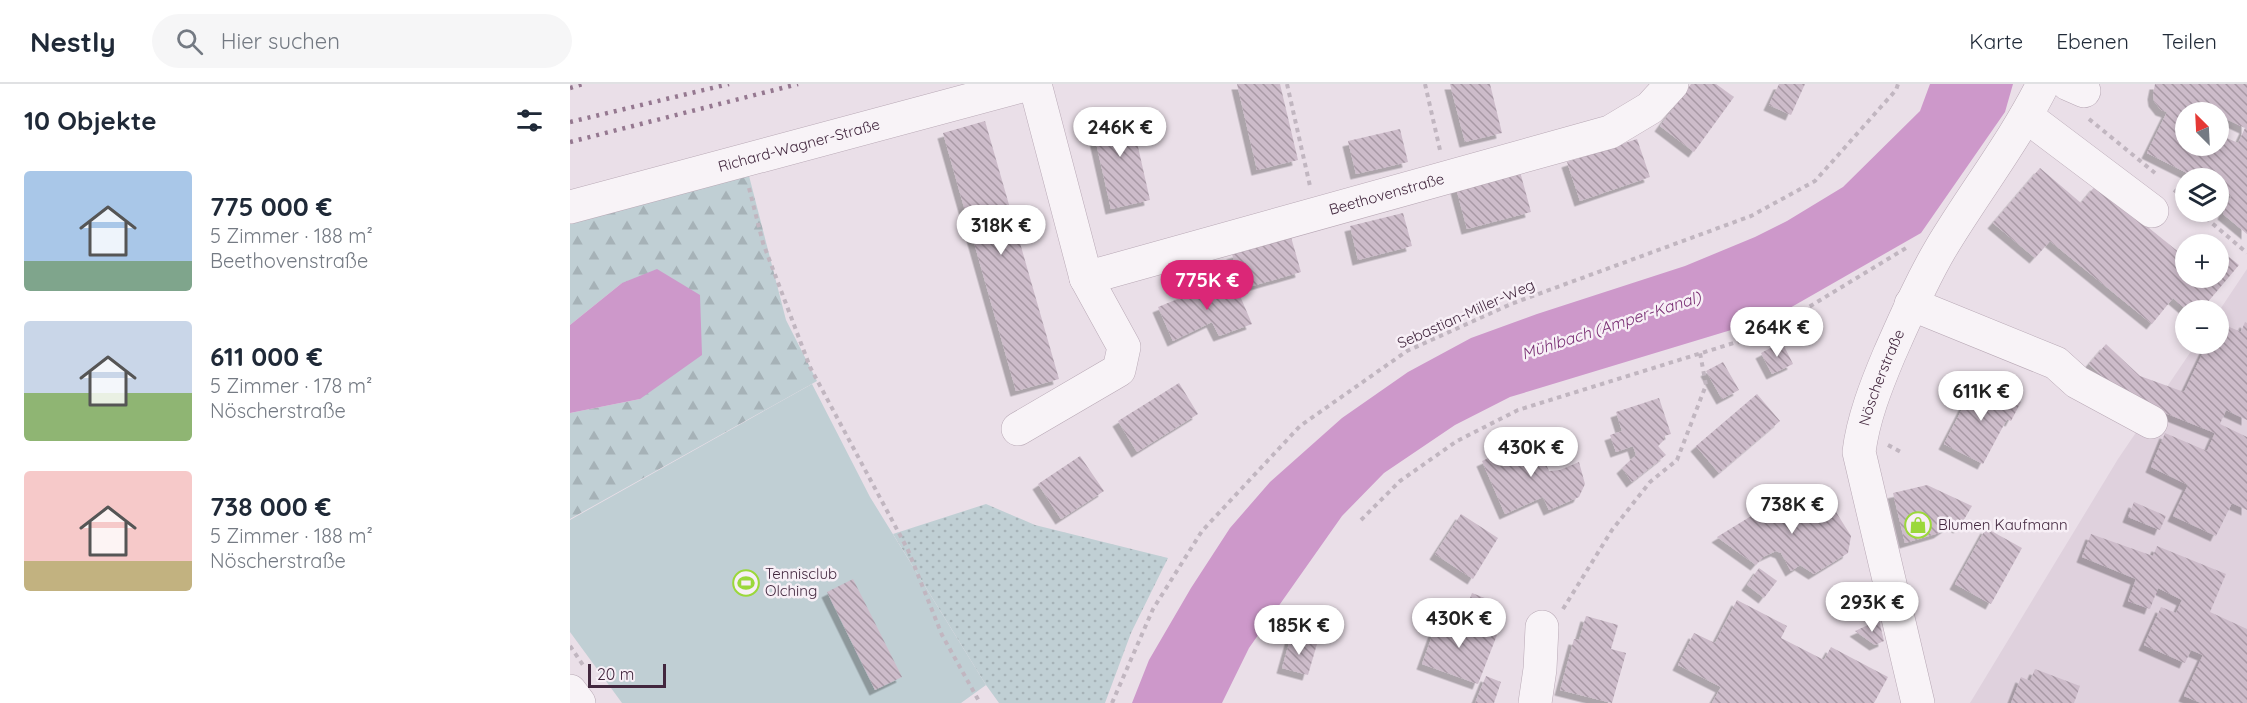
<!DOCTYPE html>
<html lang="de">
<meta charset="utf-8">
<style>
:root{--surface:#fff;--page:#f6f6f7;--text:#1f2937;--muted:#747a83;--line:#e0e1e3;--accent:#db2777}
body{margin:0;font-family:Quicksand,sans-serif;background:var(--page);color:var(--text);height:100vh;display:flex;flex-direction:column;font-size:22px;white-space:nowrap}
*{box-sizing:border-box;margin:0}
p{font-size:20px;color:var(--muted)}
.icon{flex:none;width:33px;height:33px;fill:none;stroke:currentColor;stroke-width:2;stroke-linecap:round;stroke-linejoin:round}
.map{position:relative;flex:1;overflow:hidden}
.panel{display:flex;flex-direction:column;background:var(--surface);width:570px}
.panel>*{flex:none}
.needle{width:39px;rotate:336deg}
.tools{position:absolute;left:1605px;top:18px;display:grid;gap:12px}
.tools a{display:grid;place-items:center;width:54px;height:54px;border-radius:50%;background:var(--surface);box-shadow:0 3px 9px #0003;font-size:30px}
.scale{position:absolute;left:18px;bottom:15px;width:78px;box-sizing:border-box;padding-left:6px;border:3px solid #42273e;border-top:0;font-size:16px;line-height:21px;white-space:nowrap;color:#42273e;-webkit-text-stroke:4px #f7eff6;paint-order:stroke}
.price{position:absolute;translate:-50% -51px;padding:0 14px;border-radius:21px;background:#fff;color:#222;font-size:20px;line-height:39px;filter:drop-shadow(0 2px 3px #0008)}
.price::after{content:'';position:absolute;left:50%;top:36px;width:18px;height:14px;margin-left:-9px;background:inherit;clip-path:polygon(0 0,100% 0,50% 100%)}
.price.selected{background:var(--accent);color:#fff}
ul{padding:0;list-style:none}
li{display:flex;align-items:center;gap:18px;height:150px;padding:0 24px}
li span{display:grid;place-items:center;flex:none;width:168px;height:120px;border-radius:6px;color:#555}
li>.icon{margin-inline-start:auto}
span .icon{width:72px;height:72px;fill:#fffc;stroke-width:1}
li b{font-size:26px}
h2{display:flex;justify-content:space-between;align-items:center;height:72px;padding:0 24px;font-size:26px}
header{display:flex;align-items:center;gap:36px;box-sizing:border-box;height:84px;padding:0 30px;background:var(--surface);border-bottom:2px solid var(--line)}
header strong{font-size:28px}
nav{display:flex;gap:33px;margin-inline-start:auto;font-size:21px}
.search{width:420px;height:54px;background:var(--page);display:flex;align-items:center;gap:15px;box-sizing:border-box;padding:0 21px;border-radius:33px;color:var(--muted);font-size:22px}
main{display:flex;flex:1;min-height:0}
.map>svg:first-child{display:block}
.built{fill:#dfd1dd}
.forest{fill:url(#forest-firs)}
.park{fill:url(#park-dots)}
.pitch{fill:#c0cfd4}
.water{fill:#cd98ca}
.building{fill:url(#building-back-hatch);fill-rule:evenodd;filter:url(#shadow)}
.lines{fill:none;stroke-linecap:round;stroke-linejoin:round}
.minor-casing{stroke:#b8a8b5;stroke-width:34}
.path{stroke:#c1b6c0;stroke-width:4;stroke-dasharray:4.5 4.5;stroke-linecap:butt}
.minor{stroke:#f8f3f7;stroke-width:33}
.rail{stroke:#957890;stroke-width:4.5;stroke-dasharray:3 6;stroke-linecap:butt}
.labels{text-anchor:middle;stroke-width:5;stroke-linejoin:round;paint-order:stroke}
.street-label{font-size:15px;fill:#42273e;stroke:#f7eff6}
.poi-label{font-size:15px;fill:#42273e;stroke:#f7eff6;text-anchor:start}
.water-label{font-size:16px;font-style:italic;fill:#792e73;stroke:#f7eff6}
</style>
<header>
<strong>Nestly</strong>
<div class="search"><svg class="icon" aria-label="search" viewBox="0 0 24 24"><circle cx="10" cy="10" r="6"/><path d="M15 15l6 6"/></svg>Hier suchen</div>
<nav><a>Karte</a><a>Ebenen</a><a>Teilen</a></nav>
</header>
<main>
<section class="panel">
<h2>10 Objekte<svg class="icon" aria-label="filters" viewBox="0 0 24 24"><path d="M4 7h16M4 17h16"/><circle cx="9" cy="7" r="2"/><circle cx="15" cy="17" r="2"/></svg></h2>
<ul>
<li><span style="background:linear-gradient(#a9c7e8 75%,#7fa58c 0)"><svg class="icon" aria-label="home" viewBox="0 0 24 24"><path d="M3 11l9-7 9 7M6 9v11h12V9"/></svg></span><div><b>775 000 €</b><p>5 Zimmer · 188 m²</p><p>Beethovenstraße</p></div></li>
<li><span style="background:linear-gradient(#c9d6e8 60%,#8fb573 0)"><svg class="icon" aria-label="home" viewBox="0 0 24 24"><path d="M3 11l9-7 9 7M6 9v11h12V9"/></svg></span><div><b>611 000 €</b><p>5 Zimmer · 178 m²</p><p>Nöscherstraße</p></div></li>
<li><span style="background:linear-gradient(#f6c9c9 75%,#c2b280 0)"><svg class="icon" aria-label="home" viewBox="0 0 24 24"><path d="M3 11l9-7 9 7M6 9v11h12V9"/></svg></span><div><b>738 000 €</b><p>5 Zimmer · 188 m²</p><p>Nöscherstraße</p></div></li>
</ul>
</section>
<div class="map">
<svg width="1677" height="619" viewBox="0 0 1677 619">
<defs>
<pattern id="forest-firs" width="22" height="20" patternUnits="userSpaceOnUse" patternTransform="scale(1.5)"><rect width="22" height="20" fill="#c0cfd4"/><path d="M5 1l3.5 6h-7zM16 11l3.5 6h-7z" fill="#a6b2b7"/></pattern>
<pattern id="park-dots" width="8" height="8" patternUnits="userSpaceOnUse" patternTransform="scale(1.5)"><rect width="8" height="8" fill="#c0cfd4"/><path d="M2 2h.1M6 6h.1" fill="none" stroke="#a6b2b7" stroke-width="1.8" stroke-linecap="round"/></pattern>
<pattern id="building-back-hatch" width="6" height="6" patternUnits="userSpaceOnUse" patternTransform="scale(1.5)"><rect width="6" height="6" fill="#cdbcca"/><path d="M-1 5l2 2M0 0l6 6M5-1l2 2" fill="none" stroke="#a899a5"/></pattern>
<filter id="shadow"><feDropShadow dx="-5.5" dy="5.5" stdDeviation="0" flood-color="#0004"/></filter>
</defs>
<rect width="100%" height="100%" fill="#eadfe8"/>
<path class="built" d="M1677,185v434h-277l148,-244 78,-115h22l1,-33z"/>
<path class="forest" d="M177,84l39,152 31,61 -247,138v-106l70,-14 -18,-116 -52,42v-105z"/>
<path class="park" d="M416,420l49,21 133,33 -37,75 -26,70h-106l-13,-18 -93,-151z"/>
<path class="pitch" d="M242,300l58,113 116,188 -25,18h-339l-52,-71v-112z"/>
<path class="water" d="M1360,0h83l-8,28 -84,121 -147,84 -264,80 -55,28 -71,48 -42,43 -93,132 -27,55h-90l17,-43 42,-72 39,-60 40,-46 72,-64 66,-46 63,-34 66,-24 148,-48 70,-29 32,-16 56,-34 77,-76z
M87,185l43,26 2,60 -62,44 -70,14v-88l52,-42z"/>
<path class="building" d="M667,0h43l18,76 -41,10z
M880,0h40l12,49 -37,9z
M1121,0h25l18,13 -40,55 -34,-26z
M1209,0h26l-14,31 -22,-10z
M1585,0h92v150l-24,-20 8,-18 -13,-7v-11h-21l-50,-25 20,-41 -6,-2 -7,-9 -1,-7zM1616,28h32v3l27,13 -7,15 -20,-9v12h-32z
M559,23l21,93 -39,9 -21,-93z
M415,37l74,258 -43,12 -73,-258z
M830,45l8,33 -52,12 -8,-33z
M1067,55l13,38 -70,24 -13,-39z
M949,84l12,44 -64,17 -12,-45z
M1470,84l41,35 15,-18 90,73v20h32v-30l21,17 -38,45h-14l-14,-12 -21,26 -102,-83 -15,17 -42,-35z
M833,129l9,33 -54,14 -8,-34z
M721,153l10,35 -59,17 -10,-35z
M662,193l20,47 -33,12 -7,-14 -39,19 -15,-34z
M1648,238l23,10 4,-10 2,1v97l-21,-10 -6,14 27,13v73l-15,-7 -16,33 -43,-20 15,-31 -37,-18 14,-34 42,18 8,-18 -90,-36 -36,-33 17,-20 34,32 44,16 23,-48h11z
M1212,258l11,22 -21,10 -11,-21z
M1153,278l16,28 -17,9 -16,-28z
M1407,296l44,22 -10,19 -4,-2 -24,45 -39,-20z
M609,299l19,31 -61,38 -19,-31z
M1187,310l23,27 -61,52 -23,-27z
M1089,314l12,36 -7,2v4l-6,6 8,9 -34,27 -10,-14 14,-13 -3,-9 -17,6 -6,-17 12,-4 -6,-19z
M964,353l15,34 11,-1 19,-8 6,22 -6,13 -30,13 -6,-13 -38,17 -23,-53z
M510,372l24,35 -43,28 -23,-35z
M1357,401l45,21 -13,22 -7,-4 -13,9 -34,10 -12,-50z
M1217,410l15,16 24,-14 25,40 -3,17 -34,21 -14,-9 -9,6 -10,-18 -5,-2 -13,6 -7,8 -39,-28z
M1564,418l32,14 -6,14 -32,-13z
M891,430l37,24 -25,41 -38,-25z
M1416,444l36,20 -31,56 -36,-20z
M1521,450l62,22 4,-10 69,28 -16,38 37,17v74h-46l-17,-7 19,-41 -12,-5 -6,13 -41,-18 17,-38 15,6 6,-13 -24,-12 -8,21 -22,-8 8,-22 -54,-22z
M1189,484l18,13 -13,17 -17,-13z
M283,495l49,98 -27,13 -48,-98z
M902,509l28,11 -6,13 -27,-11z
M1167,516l50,26 -6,12 43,22 7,-13 57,30 -14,26h-162l9,-16 -43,-22 16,-32 21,10z
M870,530l57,21 -19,49 -56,-20z
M1016,532l32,9 -7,24 15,4 -14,50 -52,-13 14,-51 5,1z
M1309,536l5,21 -9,4 -20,-14z
M721,552l26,8 -9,31 -26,-7z
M1465,585l45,17 -6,17h-63l10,-26 9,4z
M916,592l15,6 -7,21h-19z"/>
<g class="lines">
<g class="minor-casing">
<g id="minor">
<path d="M1498,0l16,7"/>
<path d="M1456,32l126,95"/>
<path id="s1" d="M0,123l459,-123"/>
<path id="s2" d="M516,194l524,-146 40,-24 22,-24"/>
<path d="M1341,220l145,59 21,19 74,40"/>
<path d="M448,345l101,-59 5,-23 -38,-69 -51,-194"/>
<path d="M0,607l9,12"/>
<path d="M965,619l5,-34 2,-42"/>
<path id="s3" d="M1348,619l-59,-251c4,-33 17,-66 30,-97 16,-36 32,-73 52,-107 33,-55 73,-106 102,-164"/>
</g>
</g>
<path class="path" d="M717,0l23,102
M855,0l15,66
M1519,35l66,54
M179,104l14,55 47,124 98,183 34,85 38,68
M1604,106l12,9
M1629,128l48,41
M1318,361l13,7
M791,436l39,-39 57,-40 61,-31 248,-77 140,-85
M993,525l49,-79 38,-48 27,-22 29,-75 -6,-32
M0,562l13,19
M542,619l41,-94 49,-78 98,-105 107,-75 104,-47 240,-88 64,-35 81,-91 2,-6"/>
<use href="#minor" class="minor"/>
<path class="rail" d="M0,4l13,-4
M0,38l159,-38
M0,58l228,-58"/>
</g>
<defs>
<g id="shop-ring" transform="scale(1.35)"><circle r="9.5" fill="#f7eff6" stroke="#9bd83b" stroke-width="1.5"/><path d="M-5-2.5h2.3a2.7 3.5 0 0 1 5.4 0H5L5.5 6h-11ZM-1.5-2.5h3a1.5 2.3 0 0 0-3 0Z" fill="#9bd83b"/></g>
<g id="stadium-ring" transform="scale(1.35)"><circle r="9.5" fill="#f7eff6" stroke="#9bd83b" stroke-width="1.5"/><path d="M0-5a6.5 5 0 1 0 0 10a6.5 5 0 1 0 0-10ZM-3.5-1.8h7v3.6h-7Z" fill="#9bd83b"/></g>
</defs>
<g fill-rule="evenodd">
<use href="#shop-ring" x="1348" y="441"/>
<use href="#stadium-ring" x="176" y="499"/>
</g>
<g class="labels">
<g class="street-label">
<text dy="5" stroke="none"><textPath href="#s1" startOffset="237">Richard-Wagner-Straße</textPath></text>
<text dy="5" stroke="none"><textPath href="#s2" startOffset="312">Beethovenstraße</textPath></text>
<text transform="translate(896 230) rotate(-24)" y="5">Sebastian-Miller-Weg</text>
<text dy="5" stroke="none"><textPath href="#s3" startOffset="336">Nöscherstraße</textPath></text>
</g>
<g class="poi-label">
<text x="1368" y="446">Blumen Kaufmann</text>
<text x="195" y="495">Tennisclub<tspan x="195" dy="17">Olching</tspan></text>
</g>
<g class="water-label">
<text transform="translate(1041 241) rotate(-18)" y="6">Mühlbach (Amper-Kanal)</text>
</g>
</g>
</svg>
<div class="tools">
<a><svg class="needle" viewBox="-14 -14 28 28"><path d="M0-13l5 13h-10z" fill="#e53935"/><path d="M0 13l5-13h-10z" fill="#747a83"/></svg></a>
<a><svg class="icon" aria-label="layers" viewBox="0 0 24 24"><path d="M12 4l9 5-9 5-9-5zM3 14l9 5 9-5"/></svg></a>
<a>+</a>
<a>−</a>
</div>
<div class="scale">20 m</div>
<b class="price" style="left:550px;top:74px">246K €</b>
<b class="price" style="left:431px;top:172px">318K €</b>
<b class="price selected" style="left:637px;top:227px">775K €</b>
<b class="price" style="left:1207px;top:274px">264K €</b>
<b class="price" style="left:1411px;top:338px">611K €</b>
<b class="price" style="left:961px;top:394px">430K €</b>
<b class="price" style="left:1222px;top:451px">738K €</b>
<b class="price" style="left:1302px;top:549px">293K €</b>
<b class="price" style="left:889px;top:565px">430K €</b>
<b class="price" style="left:729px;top:572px">185K €</b>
</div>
</main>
